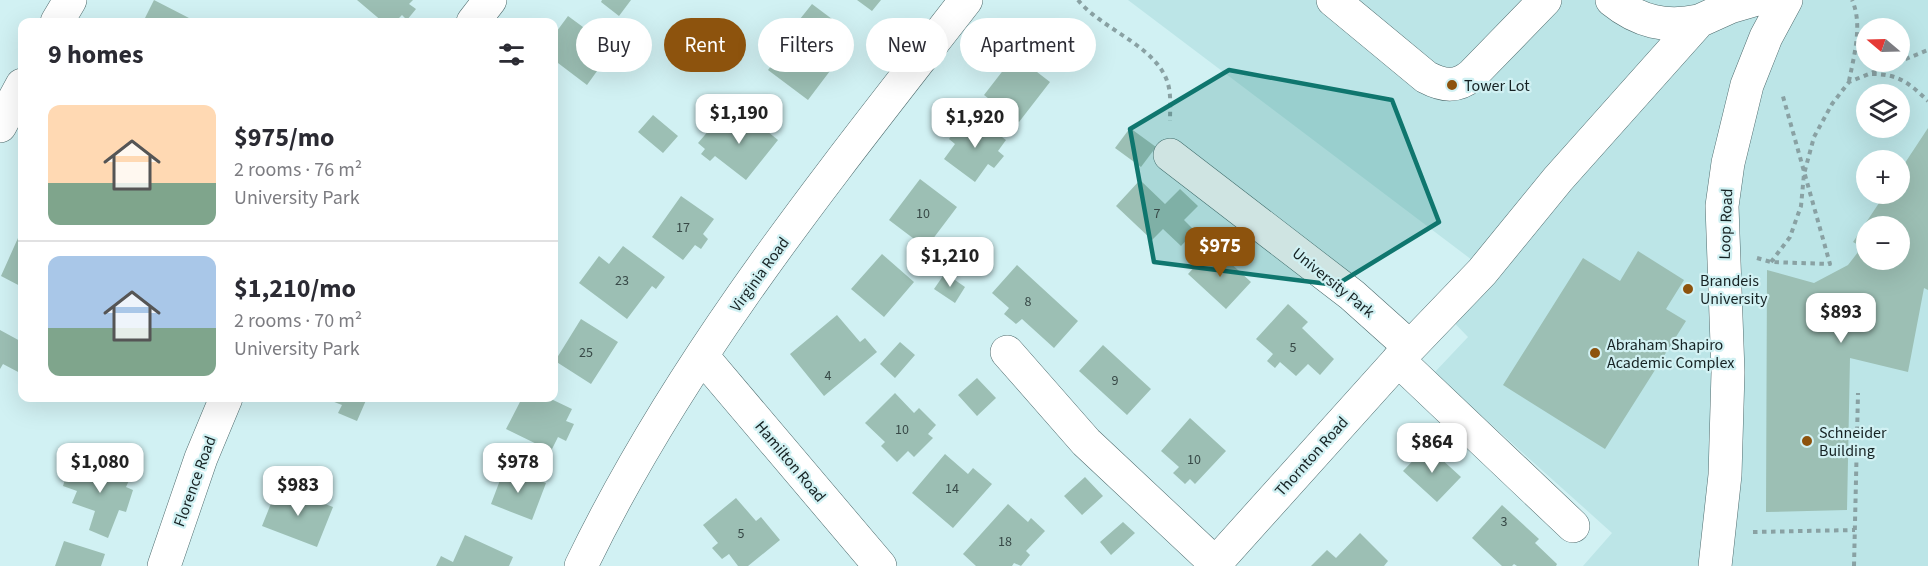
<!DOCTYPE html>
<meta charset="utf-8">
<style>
:root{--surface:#fff;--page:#f7f7f7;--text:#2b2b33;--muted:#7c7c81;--line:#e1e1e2;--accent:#8d530d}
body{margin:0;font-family:"Source Sans 3",sans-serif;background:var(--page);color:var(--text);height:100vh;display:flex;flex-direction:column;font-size:22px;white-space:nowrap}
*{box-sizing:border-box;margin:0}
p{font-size:20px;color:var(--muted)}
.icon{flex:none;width:33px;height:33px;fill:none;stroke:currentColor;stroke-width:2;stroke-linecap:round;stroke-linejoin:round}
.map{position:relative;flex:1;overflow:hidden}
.sheet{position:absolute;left:18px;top:18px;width:540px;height:384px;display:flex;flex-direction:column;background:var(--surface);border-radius:12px;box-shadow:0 6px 24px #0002}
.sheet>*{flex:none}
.guide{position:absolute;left:576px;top:18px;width:570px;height:54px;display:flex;gap:12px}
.needle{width:39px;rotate:289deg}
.buttons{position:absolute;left:1856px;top:18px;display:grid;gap:12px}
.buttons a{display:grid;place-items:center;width:54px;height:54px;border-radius:50%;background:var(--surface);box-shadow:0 6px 24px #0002;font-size:30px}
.price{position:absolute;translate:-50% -51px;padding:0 14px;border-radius:12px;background:#fff;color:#222;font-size:20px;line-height:39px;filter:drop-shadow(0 2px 3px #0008)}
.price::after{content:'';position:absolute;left:50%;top:36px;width:18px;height:14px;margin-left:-9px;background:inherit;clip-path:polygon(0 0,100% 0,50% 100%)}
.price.on{background:var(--accent);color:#fff}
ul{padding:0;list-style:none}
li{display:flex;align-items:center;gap:18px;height:150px;padding:0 30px}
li+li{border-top:2px solid var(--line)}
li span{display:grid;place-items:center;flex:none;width:168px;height:120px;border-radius:12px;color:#555}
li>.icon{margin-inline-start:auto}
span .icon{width:72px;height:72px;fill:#fffc;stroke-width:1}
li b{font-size:26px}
h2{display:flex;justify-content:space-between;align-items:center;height:72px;padding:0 30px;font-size:26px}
.chip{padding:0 21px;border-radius:27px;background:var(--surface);box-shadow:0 6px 24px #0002;font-size:21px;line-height:54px}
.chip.on{background:var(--accent);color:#fff}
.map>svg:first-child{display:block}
.built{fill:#bce5e7;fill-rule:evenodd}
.building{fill:#9cbfb4;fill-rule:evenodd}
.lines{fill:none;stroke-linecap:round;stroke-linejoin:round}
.minor-casing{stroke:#4f6c6e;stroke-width:34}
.path{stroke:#89a1a3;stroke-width:4;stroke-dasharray:4.5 4.5;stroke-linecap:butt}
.minor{stroke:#fff;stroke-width:33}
.marked{fill:#0f766e;fill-opacity:0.2;stroke:#0f766e;stroke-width:4.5;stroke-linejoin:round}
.poi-dot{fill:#8d530d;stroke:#d1f1f3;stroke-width:2}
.labels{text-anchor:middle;stroke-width:4.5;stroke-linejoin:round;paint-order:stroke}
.number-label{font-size:14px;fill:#384947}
.poi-label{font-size:16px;fill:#162223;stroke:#d1f1f3;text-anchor:start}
.street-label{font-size:16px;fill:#162223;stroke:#d1f1f3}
</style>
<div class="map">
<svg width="1928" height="566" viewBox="0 0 1928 566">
<rect width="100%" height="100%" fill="#d1f1f3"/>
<path class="built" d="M1128,0h800v566h-345l29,-33 -178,-160 34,-36 -32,-33 36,-44zM1866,28h33v34h-33zM1866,94h33v34h-33zM1866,160h33v34h-33zM1866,226h33v34h-33z"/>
<path class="building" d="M154,0l35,18 -2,4h-44z
M357,0h56l-4,4 7,5 -9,11 -5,-5 -7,7h-12z
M602,0h29l-12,16 -18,-14z
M857,0h24l-9,11z
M812,4l28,21 -17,23 16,11 -31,41 -40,-30 30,-40 10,8 6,-8 -14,-11z
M568,16l34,25 -8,11 11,8 -18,25 -33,-25v-25z
M1015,55l35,27 -31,40 -35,-27z
M742,111l36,29 -32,40 -31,-24 -5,5 -9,-7 4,-5 -7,-6 18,-21 10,9z
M653,115l25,21 -15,17 -25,-21z
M974,116l32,24 -8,11 6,5 -10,12 -6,-4 -13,18 -31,-23 11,-15 -6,-5 9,-12 5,4z
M1130,128l26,19 -15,20 -26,-19z
M1928,128v162l-4,-2 -16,84 -58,-14 -3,152 -81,2 1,-242 47,13 34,-18 14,-18 -9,-5 32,-48h14v-22zM1866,226h33v34h-33z
M920,179l37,28 -31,41 -37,-28z
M1140,180l25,24 15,-15 18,17 -14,14 11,11 -14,15 -18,-17 -11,11 -36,-34z
M681,196l33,23 -11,15 5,5 -7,10 -6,-4 -12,15 -31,-23z
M18,238l4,2v47l-21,-11z
M623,246l42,31 -9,12 -4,-3 -25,33 -48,-36 20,-27 10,8z
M1213,247l38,35 -25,27 -38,-35z
M1638,251l46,29 -18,29 20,12 -81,128 -102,-64 80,-127 37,23z
M882,254l32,28 -30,35 -33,-28z
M1017,265l61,56 -24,27 -32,-29 -6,5 -12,-10 5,-6 -17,-15z
M945,273l20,14 -10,16 -21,-14z
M1288,304l20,18 -6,6 32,31 -14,16 -12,-11 -12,12 -16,-14 -5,6 -8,-7 6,-7 -17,-15z
M837,315l23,27 5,-4 12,14 -53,44 -34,-42z
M581,319l37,23 -27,42 -36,-23z
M0,330l22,12v26l-2,5 -17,-9 -3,5z
M900,342l15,13 -20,23 -15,-14z
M1103,345l48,44 -24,26 -48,-44z
M977,378l19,20 -19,18 -19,-21z
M895,393l19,20 5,-5 17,17 -8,9 5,4 -19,19 -6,-6 -11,11 -16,-16 4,-4 -20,-19z
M324,398h43l-10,23 -19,-8 4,-8z
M522,398h27l23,11 -6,12 8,3 -8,17 -8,-4 -7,14 -45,-22z
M1190,418l36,33 -31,33 -5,-5 -5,5 -12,-11 6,-6 -18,-16z
M1427,446l34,31 -24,25 -34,-31z
M945,454l23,20 5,-6 19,16 -39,44 -41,-35z
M87,460l44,16 -5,11 7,3 -7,22 -7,-2 -11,28 -19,-8 6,-19 -23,-8 5,-12 -14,-5 6,-20 14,5z
M505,467l41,16 -14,37 -41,-16z
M1085,477l18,19 -21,19 -18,-19z
M278,486l55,21 -16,40 -55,-21z
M736,498l20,23 5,-4 19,23 -32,26h-10l-9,-12 -7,5 -10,-11 6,-5 -15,-18z
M1008,504l20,18 3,-4 14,13 -19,20 4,4 -9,11 -7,-3 -2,3h-36l-13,-12z
M1502,505l37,34 -4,4 22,21 -1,2h-39l-3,-2 -2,2h-10l-30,-28z
M1123,522l12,11 -24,22 -11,-13z
M1360,533l28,28 -4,5h-73l16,-16 9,8z
M465,535l48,22 -4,9h-73l5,-10 12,6z
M64,541l41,13 -4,12h-46z"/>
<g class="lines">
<g class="minor-casing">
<path id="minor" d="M1333,0l93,77c17,9 31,11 46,-2l73,-75
M1612,0c27,22 54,28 87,21
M57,22l13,-22
M473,22l17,-22
M0,126l22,-41
M1170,155l182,140 58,52
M1007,352l79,90 129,121
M702,356l178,210
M1398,360l175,166
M164,566l37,-108 25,-60
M581,566c99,-206 245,-386 385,-566
M1213,566l197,-219 72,-75 76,-93 141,-158 31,-14 24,-7
M1715,566l10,-91 3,-103 -6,-166 6,-43 19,-78 19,-48 20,-37"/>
</g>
<path class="path" d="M1078,0c25,31 83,47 91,88 2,11 1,22 1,33
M1872,74c27,0 37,9 56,27
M1849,81c5,-25 14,-57 3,-81
M1757,258l14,4 59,2 -48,-171
M1771,262l19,-25 11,-31 3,-32 10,-37 18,-33 17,-22 79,-32
M1753,532l102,-2
M1854,566l4,-173"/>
<use href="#minor" class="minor"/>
</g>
<path class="marked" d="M1229,70l163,30 47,122 -103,63 -182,-23 -24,-133z"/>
<g class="poi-dot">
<circle cx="1452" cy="85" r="6"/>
<circle cx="1688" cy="289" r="6"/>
<circle cx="1595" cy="353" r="6"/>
<circle cx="1807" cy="441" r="6"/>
</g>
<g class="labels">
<g class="number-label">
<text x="923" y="218">10</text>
<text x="1157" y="218">7</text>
<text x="683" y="232">17</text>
<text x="622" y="285">23</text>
<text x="1028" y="306">8</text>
<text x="1293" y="352">5</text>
<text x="586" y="357">25</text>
<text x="828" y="380">4</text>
<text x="1115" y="385">9</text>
<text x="902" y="434">10</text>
<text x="1194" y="464">10</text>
<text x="952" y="493">14</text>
<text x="1504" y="526">3</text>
<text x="741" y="538">5</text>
<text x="1005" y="546">18</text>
</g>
<g class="poi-label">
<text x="1464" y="91">Tower Lot</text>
<text x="1700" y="286">Brandeis<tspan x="1700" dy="18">University</tspan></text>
<text x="1607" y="350">Abraham Shapiro<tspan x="1607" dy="18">Academic Complex</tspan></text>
<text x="1819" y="438">Schneider<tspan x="1819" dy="18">Building</tspan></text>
</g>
<g class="street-label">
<text transform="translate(1725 224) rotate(-88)" y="6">Loop Road</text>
<text transform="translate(759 274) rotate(-54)" y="6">Virginia Road</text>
<text transform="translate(1334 282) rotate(39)" y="6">University Park</text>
<text transform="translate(1311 456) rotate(-48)" y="6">Thornton Road</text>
<text transform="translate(791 461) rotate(50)" y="6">Hamilton Road</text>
<text transform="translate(194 481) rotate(-70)" y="6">Florence Road</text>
</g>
</g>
</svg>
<div class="buttons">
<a><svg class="needle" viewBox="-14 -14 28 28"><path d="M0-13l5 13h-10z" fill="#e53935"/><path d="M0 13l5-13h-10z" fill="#7c7c81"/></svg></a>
<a><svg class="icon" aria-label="layers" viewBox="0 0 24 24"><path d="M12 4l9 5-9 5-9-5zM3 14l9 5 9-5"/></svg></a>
<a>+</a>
<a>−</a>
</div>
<b class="price" style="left:739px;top:145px">$1,190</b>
<b class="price" style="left:975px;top:149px">$1,920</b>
<b class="price on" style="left:1220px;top:278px">$975</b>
<b class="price" style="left:950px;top:288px">$1,210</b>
<b class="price" style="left:1841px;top:344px">$893</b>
<b class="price" style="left:1432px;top:474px">$864</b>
<b class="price" style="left:100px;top:494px">$1,080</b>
<b class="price" style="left:518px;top:494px">$978</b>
<b class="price" style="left:298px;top:517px">$983</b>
<div class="guide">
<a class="chip">Buy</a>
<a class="chip on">Rent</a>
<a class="chip">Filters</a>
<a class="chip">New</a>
<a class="chip">Apartment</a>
</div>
<section class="sheet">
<h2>9 homes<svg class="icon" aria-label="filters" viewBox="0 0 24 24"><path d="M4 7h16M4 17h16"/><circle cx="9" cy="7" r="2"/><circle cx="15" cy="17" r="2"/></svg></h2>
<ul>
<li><span style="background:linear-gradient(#ffd9b3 65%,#7fa58c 0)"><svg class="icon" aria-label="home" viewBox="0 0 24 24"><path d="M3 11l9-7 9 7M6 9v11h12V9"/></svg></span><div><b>$975/mo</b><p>2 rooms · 76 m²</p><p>University Park</p></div></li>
<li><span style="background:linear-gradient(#a9c7e8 60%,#7fa58c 0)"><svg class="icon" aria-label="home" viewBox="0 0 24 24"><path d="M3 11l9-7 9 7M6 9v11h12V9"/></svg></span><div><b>$1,210/mo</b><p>2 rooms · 70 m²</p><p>University Park</p></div></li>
</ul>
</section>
</div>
